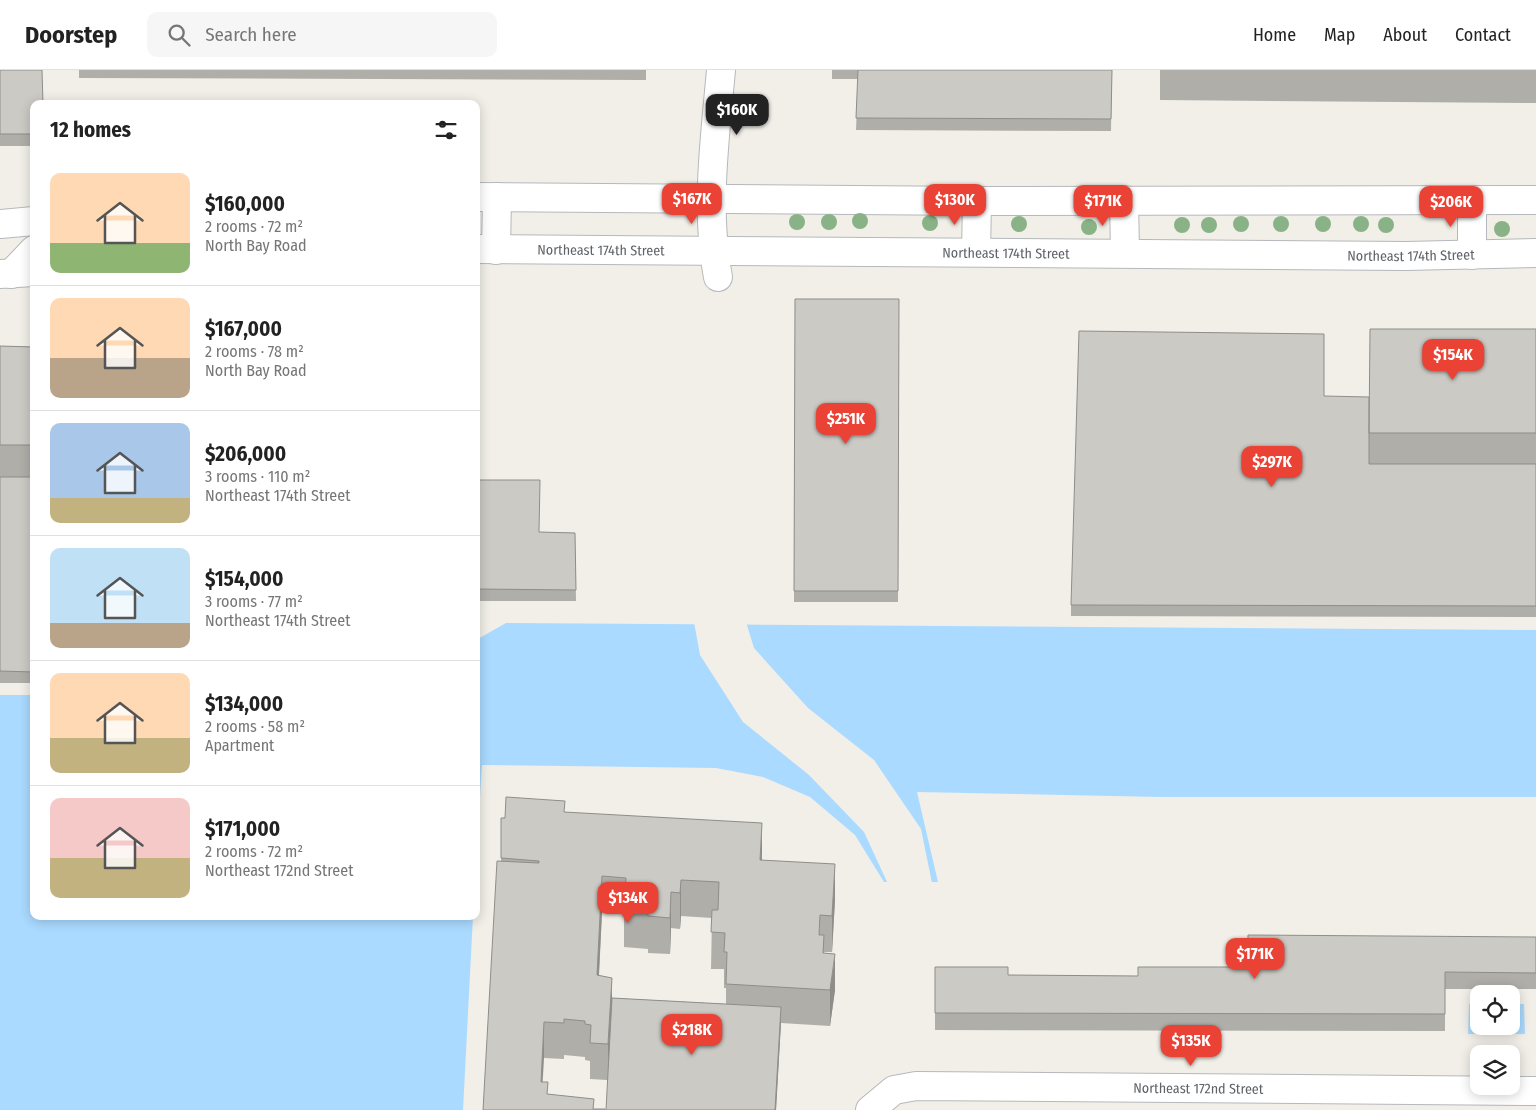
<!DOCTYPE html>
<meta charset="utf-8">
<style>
:root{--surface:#fff;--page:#f6f6f6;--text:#222;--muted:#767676;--line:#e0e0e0;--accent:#ea4335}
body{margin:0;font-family:"Fira Sans Condensed",sans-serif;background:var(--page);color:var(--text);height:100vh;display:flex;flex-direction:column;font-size:19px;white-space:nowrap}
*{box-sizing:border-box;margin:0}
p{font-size:16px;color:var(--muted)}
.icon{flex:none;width:28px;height:28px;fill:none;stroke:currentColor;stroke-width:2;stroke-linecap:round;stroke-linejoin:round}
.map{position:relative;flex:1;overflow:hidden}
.side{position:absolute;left:30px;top:30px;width:450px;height:820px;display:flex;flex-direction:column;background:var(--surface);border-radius:10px;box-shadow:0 2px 12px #0003}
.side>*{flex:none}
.controls{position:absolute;left:1470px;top:915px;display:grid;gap:10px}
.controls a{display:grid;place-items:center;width:50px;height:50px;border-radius:10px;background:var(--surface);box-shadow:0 2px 12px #0003;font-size:25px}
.price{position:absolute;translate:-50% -42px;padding:0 11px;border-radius:10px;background:var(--accent);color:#fff;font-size:16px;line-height:32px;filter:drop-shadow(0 1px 2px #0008)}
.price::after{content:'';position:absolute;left:50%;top:30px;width:15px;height:11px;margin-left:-8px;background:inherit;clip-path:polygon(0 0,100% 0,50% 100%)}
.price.selected{background:#222;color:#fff}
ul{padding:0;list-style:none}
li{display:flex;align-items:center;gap:15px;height:125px;padding:0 20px}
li+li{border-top:1px solid var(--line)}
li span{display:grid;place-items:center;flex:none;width:140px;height:100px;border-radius:10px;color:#555}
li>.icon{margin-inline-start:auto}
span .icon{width:60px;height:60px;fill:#fffc;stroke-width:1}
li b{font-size:21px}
h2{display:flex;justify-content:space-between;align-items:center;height:60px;padding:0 20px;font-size:21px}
header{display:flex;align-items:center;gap:30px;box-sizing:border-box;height:70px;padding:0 25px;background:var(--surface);border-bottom:1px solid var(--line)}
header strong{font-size:24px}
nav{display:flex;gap:28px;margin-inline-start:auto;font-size:18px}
.search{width:350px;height:45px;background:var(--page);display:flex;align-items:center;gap:12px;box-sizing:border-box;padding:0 18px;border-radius:10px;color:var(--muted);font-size:19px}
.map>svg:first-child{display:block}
.water{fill:#aadaff}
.pier{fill:#f1efe8}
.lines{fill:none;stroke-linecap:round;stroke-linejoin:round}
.minor-casing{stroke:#b5b8bc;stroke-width:30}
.minor{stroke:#fff;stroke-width:28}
.tree{fill:#89b387}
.wall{fill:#afaea9;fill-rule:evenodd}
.shaded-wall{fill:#8f8d8a}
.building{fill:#cccac5;stroke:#8f8d8a}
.labels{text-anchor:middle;stroke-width:5;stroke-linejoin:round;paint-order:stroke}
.street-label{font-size:14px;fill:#5f6368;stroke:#fff}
</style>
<header>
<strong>Doorstep</strong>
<div class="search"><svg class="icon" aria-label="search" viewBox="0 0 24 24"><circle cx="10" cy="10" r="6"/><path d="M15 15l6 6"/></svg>Search here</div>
<nav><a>Home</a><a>Map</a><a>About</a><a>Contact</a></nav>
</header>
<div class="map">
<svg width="1536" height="1040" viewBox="0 0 1536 1040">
<rect width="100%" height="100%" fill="#f1efe8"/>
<path class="water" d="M506,553l1030,7v167h-374l-245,-5 21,90h-54l-29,-47 -45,-38 -47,-20 -47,-9 -234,-3 -6,94v-219z
M0,615l34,1v230h439l-10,194h-463z
M1469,934h10v22h32v-22h13l1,30h-57z"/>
<path class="pier" d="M694,552h52l8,26 54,60 66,52 47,69 11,54 -44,1 -24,-52 -55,-57 -66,-53 -43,-67z
M0,615h34v10h-34z"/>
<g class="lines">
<g class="minor-casing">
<g id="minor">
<path d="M476,127l501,4 559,-1"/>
<path d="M1124,130l1,53"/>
<path d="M0,154l34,-3"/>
<path id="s1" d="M476,179l930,7 130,-3"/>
<path d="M496,180l1,-53"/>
<path d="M976,182l1,-51"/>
<path d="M1472,185v-54"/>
<path d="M0,204l34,-2"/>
<path d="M11,204l23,-24"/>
<path d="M718,207c-13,-68 -3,-139 3,-207"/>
<path id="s2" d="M870,1040l24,-20 22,-4 620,5"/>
</g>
</g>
<use href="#minor" class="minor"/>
</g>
<g class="tree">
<circle cx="860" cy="151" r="8"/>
<circle cx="797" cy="152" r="8"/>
<circle cx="829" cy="152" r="8"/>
<circle cx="930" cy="153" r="8"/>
<circle cx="1019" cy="154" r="8"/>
<circle cx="1241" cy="154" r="8"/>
<circle cx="1281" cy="154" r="8"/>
<circle cx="1323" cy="154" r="8"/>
<circle cx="1361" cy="154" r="8"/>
<circle cx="1182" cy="155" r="8"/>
<circle cx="1209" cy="155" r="8"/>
<circle cx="1386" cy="155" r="8"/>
<circle cx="1089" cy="157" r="8"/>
<circle cx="1502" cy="159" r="8"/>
</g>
<path class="wall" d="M0,0l34,34v42h-34z
M79,0h567v10l-567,-2z
M832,0h280l-1,61 -255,-1 2,-51h-26z
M1160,0h376v33l-376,-3z
M795,229h104l-1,303h-104z
M1536,259v288l-465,-1v-11l253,-209 45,37z
M0,276l34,1v336h-34z
M476,410l63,52 36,1 1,68h-100z
M565,742l197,48 73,40 -3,52h-8l11,38 -5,36 -49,-3 -5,87 -169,-30 -17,-1v-18l-5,-1v-3l-21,-2v4l-20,-1 -61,52 18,-249v-43zM602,842l22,2v33l24,2v4l22,1 1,-26 9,1 1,-13 31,2 -1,51h13v19h2v16l-114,-6 -13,-22z
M1536,867v52h-91v42l-510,-1v-63l73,8 130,1 104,-9 6,-22z"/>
<path class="shaded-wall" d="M762,753v37l-2,36v-36z
M835,794v36l-3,52v-36z
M602,806v36l-5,99v-36z
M681,810v36l-1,13v-36z
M671,822v36l-1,26v-36z
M835,884v36l-5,36v-36z
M612,908v36l-4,66v-36z
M781,937v16l-5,87h-1z
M544,952v36l-3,52v-28z"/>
<path class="building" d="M0,0h42l1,34h-9v30h-34z
M858,0h254l-1,49 -255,-1z
M795,229h104l-1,292h-104z
M1370,259h166v104h-167z
M1079,261l245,3v62l45,1v67h167v142l-465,-1z
M0,276l34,1v98h-34z
M0,407h34v195l-34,-1z
M476,410h64l-1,52 36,1 1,57 -100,-1z
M506,727l59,4 -1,11 198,11 -2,37 75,4 -3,52 -12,-1 -1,20h5l-1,18 12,1 -5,36 -104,-6 1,-32h-3l1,-19 -14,-1 1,-22h6l1,-28 -38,-2 -1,13 -9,-1 -1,26 -22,-2v-3l-24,-2 2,-33 -24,-2 -5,99 15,3 -4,66 -18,-1 1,-18 -6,-1v-3l-21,-2v4l-20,-1 -3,60h7l-1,12 47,5 -1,10h12v1h-122l14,-249 42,2v-2l-38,-3v-40h4z
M1248,865l288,2v36l-91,-1v42l-510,-1v-46h73v8l130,1v-9h104v-23l6,1z
M612,928l169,9 -6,103h-169z"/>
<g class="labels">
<g class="street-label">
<text dy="5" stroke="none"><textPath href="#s1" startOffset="125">Northeast 174th Street</textPath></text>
<text dy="5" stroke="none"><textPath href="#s1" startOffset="530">Northeast 174th Street</textPath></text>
<text dy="5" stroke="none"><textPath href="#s1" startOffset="935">Northeast 174th Street</textPath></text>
<text dy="5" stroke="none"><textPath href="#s2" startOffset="336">Northeast 172nd Street</textPath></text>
</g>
</g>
</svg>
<div class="controls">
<a><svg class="icon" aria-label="locate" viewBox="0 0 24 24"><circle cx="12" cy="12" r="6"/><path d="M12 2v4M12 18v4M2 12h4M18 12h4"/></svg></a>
<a><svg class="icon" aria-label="layers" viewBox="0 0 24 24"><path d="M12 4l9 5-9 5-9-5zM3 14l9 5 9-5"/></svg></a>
</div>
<b class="price selected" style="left:737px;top:66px">$160K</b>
<b class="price" style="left:692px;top:155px">$167K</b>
<b class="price" style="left:955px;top:156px">$130K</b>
<b class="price" style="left:1103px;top:157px">$171K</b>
<b class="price" style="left:1451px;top:158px">$206K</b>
<b class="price" style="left:1453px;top:311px">$154K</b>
<b class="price" style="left:846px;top:375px">$251K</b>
<b class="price" style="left:1272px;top:418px">$297K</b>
<b class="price" style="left:628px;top:854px">$134K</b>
<b class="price" style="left:1255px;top:910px">$171K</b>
<b class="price" style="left:692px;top:986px">$218K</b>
<b class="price" style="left:1191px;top:997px">$135K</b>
<section class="side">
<h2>12 homes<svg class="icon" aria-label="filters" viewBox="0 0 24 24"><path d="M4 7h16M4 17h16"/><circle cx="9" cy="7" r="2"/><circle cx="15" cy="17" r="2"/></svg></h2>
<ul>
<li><span style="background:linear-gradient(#ffd9b3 70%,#8fb573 0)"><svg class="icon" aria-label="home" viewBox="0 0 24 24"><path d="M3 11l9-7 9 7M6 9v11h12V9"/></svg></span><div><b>$160,000</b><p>2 rooms · 72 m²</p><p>North Bay Road</p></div></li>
<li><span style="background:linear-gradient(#ffd9b3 60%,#b9a48a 0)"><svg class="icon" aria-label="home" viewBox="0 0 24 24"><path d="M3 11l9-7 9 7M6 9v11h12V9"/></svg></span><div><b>$167,000</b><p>2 rooms · 78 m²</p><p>North Bay Road</p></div></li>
<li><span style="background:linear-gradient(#a9c7e8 75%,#c2b280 0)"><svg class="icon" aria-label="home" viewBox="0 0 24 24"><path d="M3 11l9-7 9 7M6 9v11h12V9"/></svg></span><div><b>$206,000</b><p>3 rooms · 110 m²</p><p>Northeast 174th Street</p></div></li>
<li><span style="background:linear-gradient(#bfe0f5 75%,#b9a48a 0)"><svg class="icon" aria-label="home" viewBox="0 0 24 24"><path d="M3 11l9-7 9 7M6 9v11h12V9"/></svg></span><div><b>$154,000</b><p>3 rooms · 77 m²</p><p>Northeast 174th Street</p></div></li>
<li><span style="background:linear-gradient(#ffd9b3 65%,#c2b280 0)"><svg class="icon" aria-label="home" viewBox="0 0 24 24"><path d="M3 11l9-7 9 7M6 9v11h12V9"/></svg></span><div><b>$134,000</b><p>2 rooms · 58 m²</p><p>Apartment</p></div></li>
<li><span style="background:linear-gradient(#f6c9c9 60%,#c2b280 0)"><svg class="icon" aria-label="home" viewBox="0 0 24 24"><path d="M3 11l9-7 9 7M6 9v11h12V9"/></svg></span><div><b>$171,000</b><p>2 rooms · 72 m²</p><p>Northeast 172nd Street</p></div></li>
</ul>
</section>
</div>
